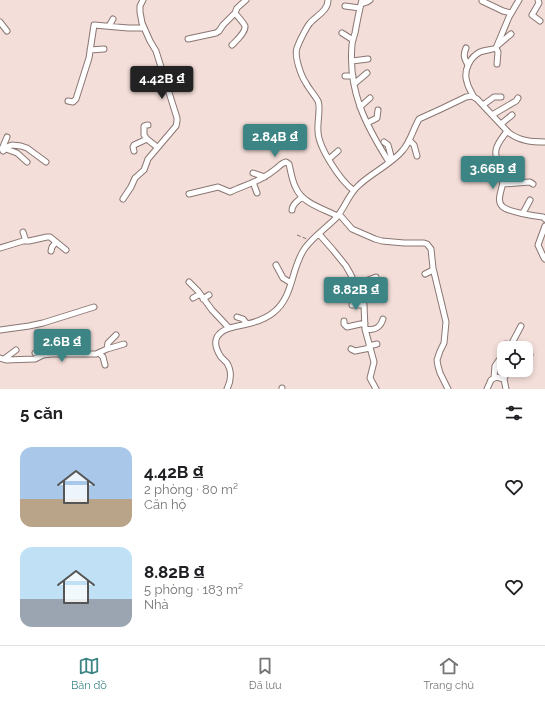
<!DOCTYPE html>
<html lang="vi">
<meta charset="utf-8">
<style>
:root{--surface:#fff;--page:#f2f2f2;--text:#202124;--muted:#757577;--line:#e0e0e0;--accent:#3d8585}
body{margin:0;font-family:Raleway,sans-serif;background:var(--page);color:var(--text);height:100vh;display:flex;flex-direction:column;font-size:15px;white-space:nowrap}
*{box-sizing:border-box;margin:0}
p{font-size:13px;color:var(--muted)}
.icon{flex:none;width:22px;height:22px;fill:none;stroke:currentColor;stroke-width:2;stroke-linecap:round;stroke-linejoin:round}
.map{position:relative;height:389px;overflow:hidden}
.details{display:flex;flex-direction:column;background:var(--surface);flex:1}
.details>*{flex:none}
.fabs{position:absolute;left:497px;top:341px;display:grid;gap:8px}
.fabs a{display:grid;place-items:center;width:36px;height:36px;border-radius:8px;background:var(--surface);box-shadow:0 2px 6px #0003;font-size:20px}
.price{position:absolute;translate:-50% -34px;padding:0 9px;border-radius:4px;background:var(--accent);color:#fff;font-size:13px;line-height:26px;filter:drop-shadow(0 1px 2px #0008)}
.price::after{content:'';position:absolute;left:50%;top:24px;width:12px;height:9px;margin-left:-6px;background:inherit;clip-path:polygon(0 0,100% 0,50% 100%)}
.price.active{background:#222;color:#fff}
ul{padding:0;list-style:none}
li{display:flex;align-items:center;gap:12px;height:100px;padding:0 20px}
li span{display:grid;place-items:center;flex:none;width:112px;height:80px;border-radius:12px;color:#555}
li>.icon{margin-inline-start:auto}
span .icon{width:48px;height:48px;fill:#fffc;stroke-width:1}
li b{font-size:17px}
h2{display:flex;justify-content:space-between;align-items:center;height:48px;padding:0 20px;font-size:17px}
.tab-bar{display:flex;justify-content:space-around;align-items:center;height:56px;border-top:1px solid var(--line);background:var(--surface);font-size:11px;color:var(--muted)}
.tab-bar a{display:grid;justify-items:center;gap:2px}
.tab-bar .active{color:var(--accent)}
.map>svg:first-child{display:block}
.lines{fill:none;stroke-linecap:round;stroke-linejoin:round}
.minor-casing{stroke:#8a7672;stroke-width:7}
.path{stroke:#847672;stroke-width:1;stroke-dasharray:4 2;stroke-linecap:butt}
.minor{stroke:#fff;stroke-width:5}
</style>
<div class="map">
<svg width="545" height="389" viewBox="0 0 545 389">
<rect width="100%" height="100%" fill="#f4ded9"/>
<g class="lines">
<g class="minor-casing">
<path id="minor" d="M328,0c0,11 -12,16 -18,23 -4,5 -11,19 -13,25 -3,8 4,28 9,35 3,6 8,11 12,18 3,6 -1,22 0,30 0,16 22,49 35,59
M362,0c-3,11 -5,22 -7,33 -1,4 -3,8 -3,12 -4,46 13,79 37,117
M538,0l1,3 -7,12 8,6
M482,1l21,10 8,2
M361,4l6,-2 3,-2
M345,6l15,2
M0,22l7,9
M109,26l4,-7
M342,33l11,7
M188,39l28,-6 3,-2 4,-6 12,-12
M232,45c4,-4 14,-13 13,-19 -2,-4 -7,-9 -10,-13l2,-5 9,-8
M498,45l13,-11
M466,48c-3,7 -2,10 2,17
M496,48l2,4 -1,12
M90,50l14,-1
M352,61l16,-2
M345,76h8
M354,84l13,-11
M474,97c-3,-5 -6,-10 -7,-15 -4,-11 3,-25 13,-30 5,-2 11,-2 16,-4l13,-31 10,-17
M68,101l5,1 3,-3 13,-41 5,-33 34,3h16
M483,105l11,-8h7
M360,107l10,-9
M492,115l24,-14 2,-3
M367,123l10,-5 1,-8
M501,124l11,-9
M148,125h-1l-3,1v9l3,4 10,8
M507,131c-4,6 -10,12 -11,19 -2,8 6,21 7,30 0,9 -8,21 0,27 6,5 31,9 40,10l2,2
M409,140l5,5 3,11
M384,142l4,3 4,15
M2,149l5,-12
M6,149l11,4 10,9
M3,151l6,-5 3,-1 9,1 6,2 19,14
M134,151l-1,-4 1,-2 13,-6
M329,159l9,-8
M253,173l12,4
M253,182l4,11
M503,184l27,-2 3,2
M189,194l29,-7 12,5c15,-7 31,-11 43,-21 5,-3 8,-8 13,-9l3,2c2,8 3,17 7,24 6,15 28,21 41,28
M123,199l8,-12 4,-9 9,-8 4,-11 28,-33 1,-5v-3l-21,-67 -6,-10 -8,-18 -2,-11v-6l3,-6
M292,210c0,-6 6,-9 10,-13
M523,213l7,-13
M339,214l13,15 23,10 7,2 22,2h20l3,1 4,5 2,19 13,54 -2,21 -4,8 -3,9 1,6 2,7 8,16
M545,226l-7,19 6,13 1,1
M23,232l3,9
M319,234l14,16 13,16 5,9 13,30 1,24 9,33 -4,16 6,11
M0,248l23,-7h6l18,-4h3l16,13
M51,251l1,-4 4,-5
M276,265l7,13 8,5
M425,274l8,-4
M189,282l9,9 14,19 17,18
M355,285l21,-8
M193,298l7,-4
M203,299l6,-4
M352,305h12
M237,317l6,2 4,5
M344,321v3l3,3 18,-4
M365,329c10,2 15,-1 18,-10
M0,330l29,-4 14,-3 51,-16
M369,346l8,-2
M506,348v-4
M513,348l-2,-3 10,-19
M107,349l1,-6 8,-8
M351,349l4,2 15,-3
M35,353l3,-1 3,4
M99,353l4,4 2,8
M526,354l4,1
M0,358l6,2 29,-1 8,-4 8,-1h45l11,-5 17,-5
M4,359l12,-9
M494,378l1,-12 9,-13
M504,379l4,-9
M227,389c4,-8 5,-18 0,-26 -2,-2 -4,-4 -6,-6 -4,-6 -7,-14 -4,-20 6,-10 19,-10 30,-13 9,-2 20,-6 27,-12 20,-16 17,-45 31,-64 9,-12 21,-20 31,-30 9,-10 12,-23 22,-32 13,-13 34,-22 45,-36 7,-8 10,-20 15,-29l1,-2 22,-10 25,-12 6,-1 5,3 32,34c11,8 23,9 36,9
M282,389v-1
M487,389l4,-9 5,-3 8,2 2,10"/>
</g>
<path class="path" d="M297,235l10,4"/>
<use href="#minor" class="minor"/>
</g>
</svg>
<div class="fabs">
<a><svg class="icon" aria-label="locate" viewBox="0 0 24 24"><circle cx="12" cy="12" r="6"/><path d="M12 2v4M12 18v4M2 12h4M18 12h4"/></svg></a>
</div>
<b class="price active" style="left:162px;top:100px">4.42B ₫</b>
<b class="price" style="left:275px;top:158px">2.84B ₫</b>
<b class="price" style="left:493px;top:190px">3.66B ₫</b>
<b class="price" style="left:356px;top:311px">8.82B ₫</b>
<b class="price" style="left:62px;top:363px">2.6B ₫</b>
</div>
<section class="details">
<h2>5 căn<svg class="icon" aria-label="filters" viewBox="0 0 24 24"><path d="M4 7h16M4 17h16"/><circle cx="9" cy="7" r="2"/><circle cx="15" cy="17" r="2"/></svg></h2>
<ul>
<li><span style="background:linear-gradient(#a9c7e8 65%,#b9a48a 0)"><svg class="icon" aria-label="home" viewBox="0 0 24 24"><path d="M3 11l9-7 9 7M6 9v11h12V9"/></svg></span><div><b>4.42B ₫</b><p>2 phòng · 80 m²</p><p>Căn hộ</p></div><svg class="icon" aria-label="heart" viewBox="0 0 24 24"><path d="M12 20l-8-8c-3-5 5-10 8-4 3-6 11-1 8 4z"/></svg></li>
<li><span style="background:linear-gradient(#bfe0f5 65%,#9aa5b1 0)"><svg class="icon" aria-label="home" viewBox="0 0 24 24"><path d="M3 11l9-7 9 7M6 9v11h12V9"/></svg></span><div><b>8.82B ₫</b><p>5 phòng · 183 m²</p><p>Nhà</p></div><svg class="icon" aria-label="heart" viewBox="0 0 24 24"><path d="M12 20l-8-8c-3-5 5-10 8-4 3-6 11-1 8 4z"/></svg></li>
</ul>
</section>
<nav class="tab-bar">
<a class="active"><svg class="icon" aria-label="map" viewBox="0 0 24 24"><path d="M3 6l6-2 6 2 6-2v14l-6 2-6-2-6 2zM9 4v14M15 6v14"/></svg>Bản đồ</a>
<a><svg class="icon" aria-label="saved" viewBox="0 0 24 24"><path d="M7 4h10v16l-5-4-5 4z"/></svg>Đã lưu</a>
<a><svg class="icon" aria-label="home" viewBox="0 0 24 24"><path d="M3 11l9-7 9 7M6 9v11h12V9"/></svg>Trang chủ</a>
</nav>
